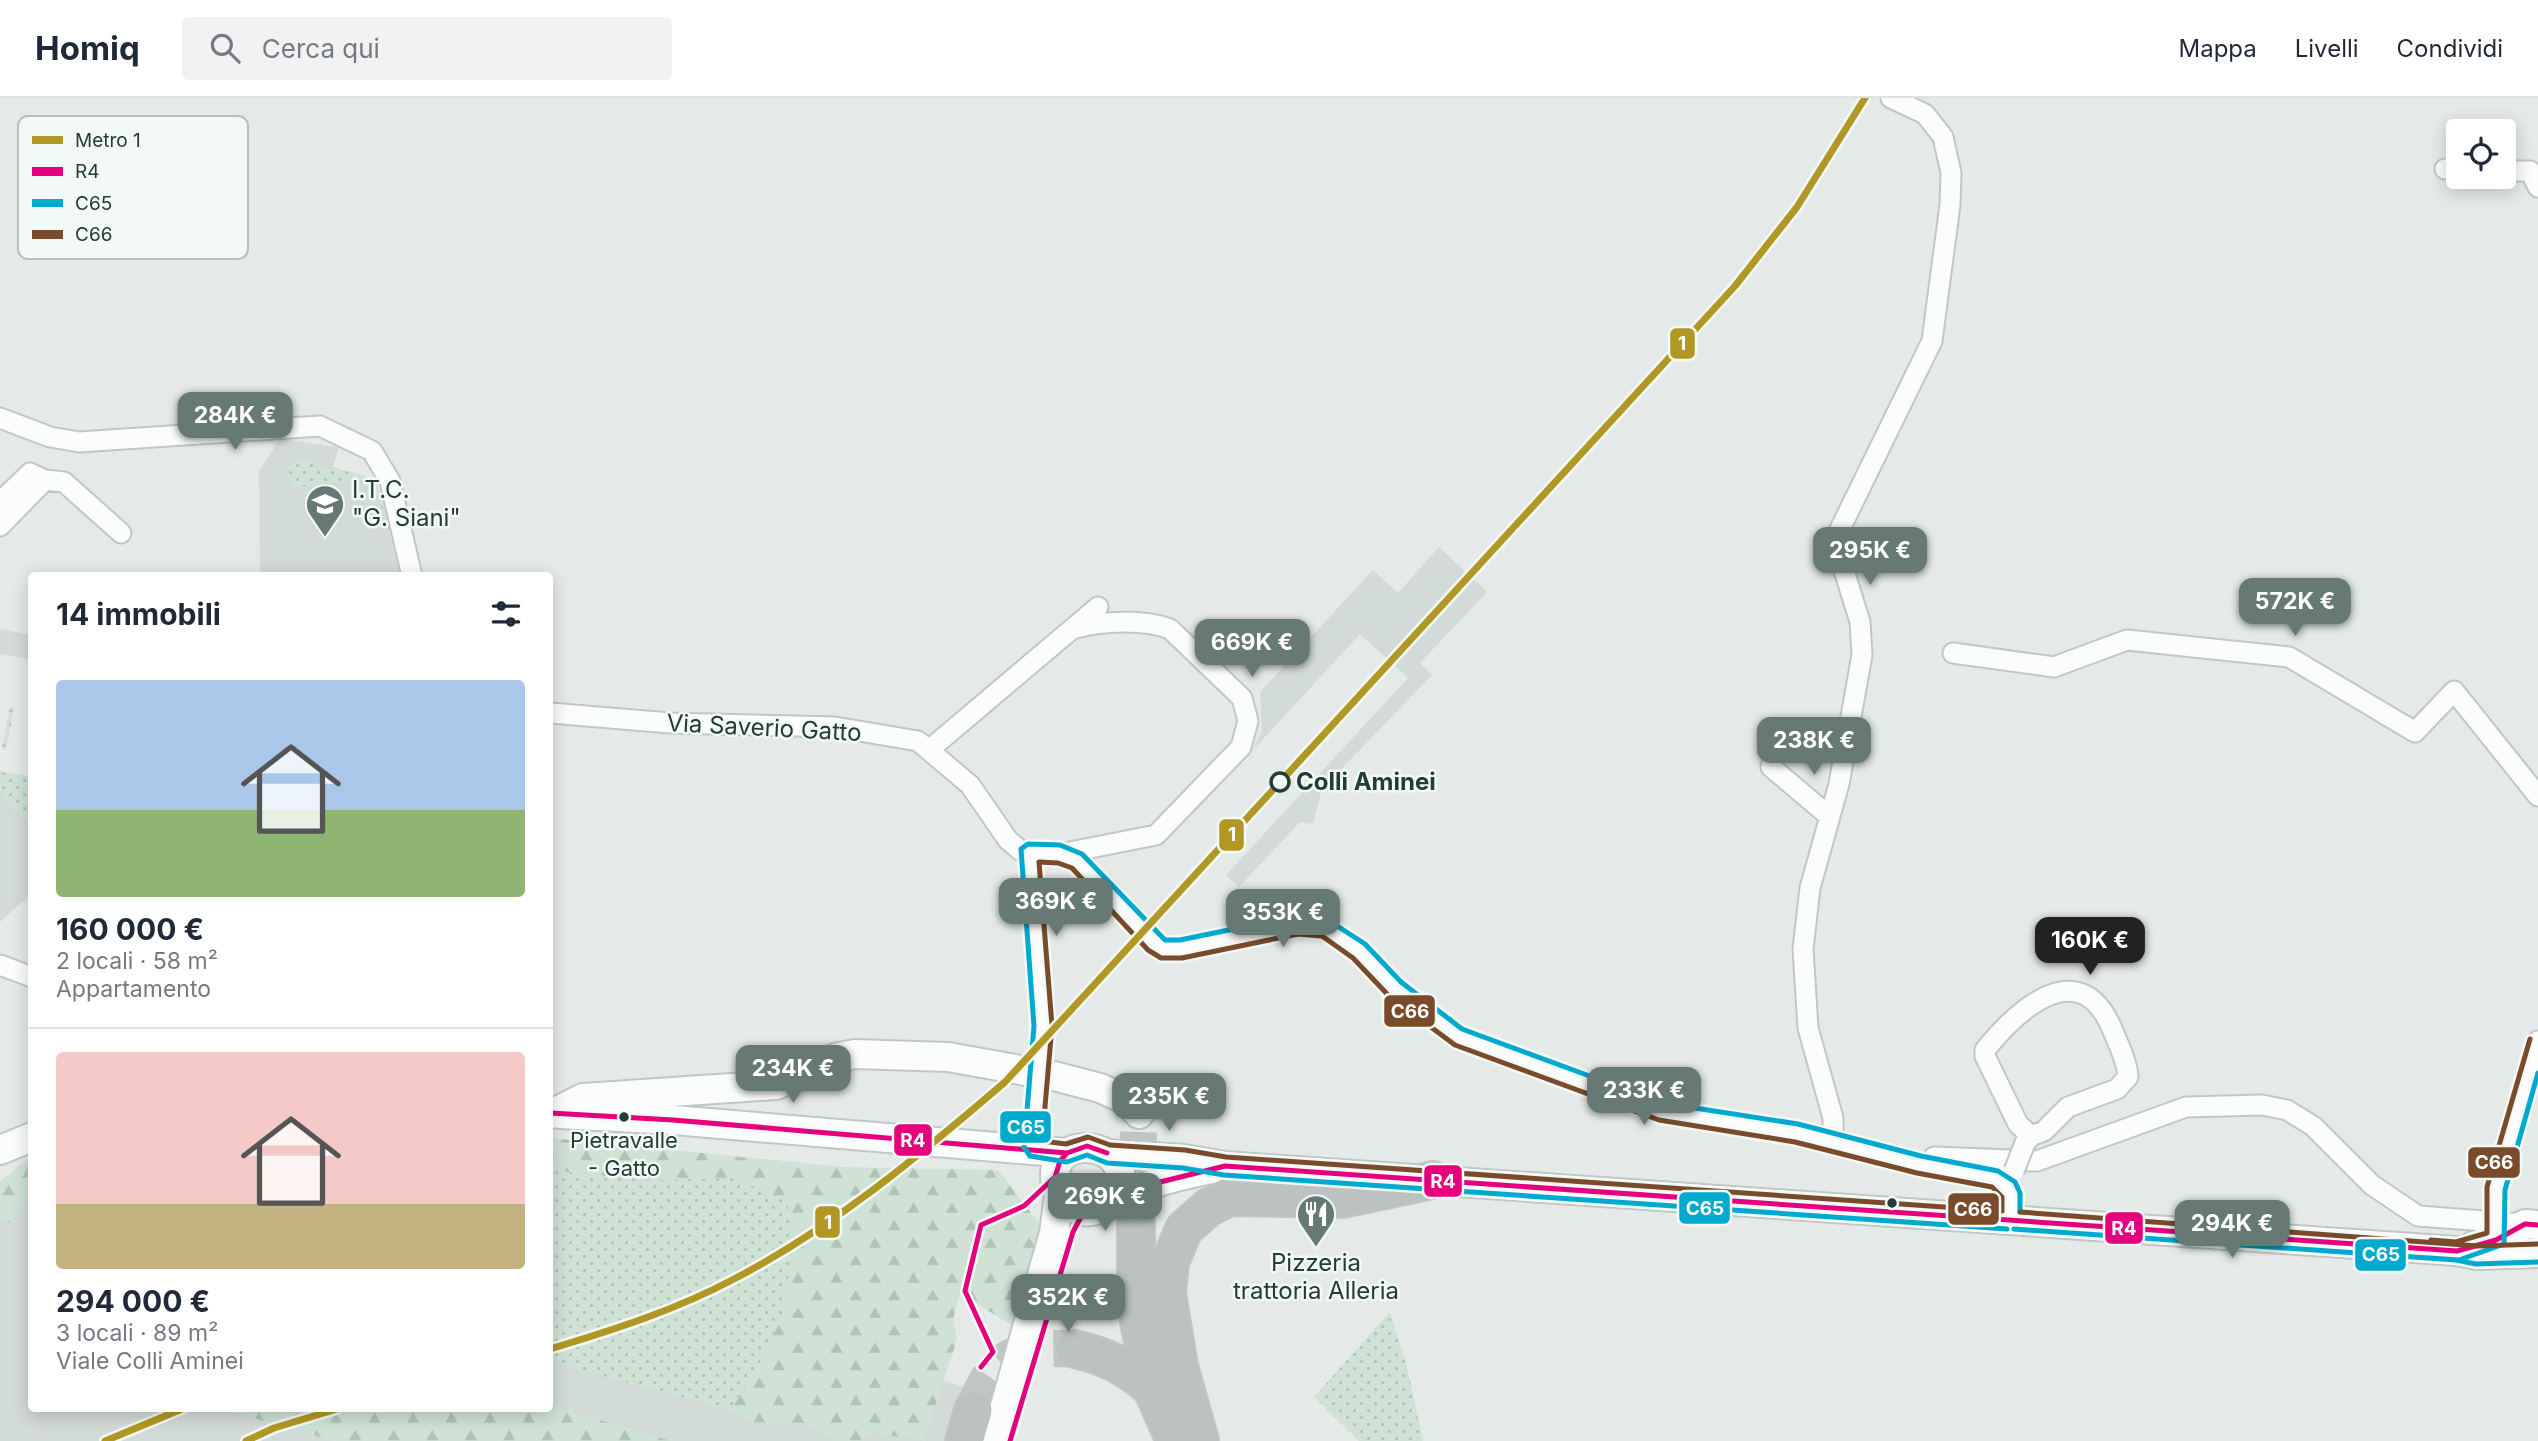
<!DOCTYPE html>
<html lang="it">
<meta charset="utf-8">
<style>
:root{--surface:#fff;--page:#f2f2f3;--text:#1f2937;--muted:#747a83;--line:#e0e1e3;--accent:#677974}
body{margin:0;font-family:Inter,sans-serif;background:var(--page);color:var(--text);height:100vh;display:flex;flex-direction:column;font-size:26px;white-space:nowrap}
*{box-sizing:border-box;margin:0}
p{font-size:23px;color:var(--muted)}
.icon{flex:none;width:38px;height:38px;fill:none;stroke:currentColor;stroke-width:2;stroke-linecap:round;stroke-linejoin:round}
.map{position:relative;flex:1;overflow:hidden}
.details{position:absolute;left:28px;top:474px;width:525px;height:840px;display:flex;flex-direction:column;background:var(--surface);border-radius:7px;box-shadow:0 4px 18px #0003}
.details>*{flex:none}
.buttons{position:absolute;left:2446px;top:21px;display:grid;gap:14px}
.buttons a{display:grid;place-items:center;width:70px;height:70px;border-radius:7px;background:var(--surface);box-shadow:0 4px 18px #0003;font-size:35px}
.price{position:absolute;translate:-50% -60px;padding:0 16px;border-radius:14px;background:var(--accent);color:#fff;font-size:23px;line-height:46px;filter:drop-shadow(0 2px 4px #0008)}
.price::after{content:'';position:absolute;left:50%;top:42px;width:21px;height:16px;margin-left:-10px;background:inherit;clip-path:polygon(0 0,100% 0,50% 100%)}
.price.on{background:#222;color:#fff}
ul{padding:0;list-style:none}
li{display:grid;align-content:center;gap:14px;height:371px;padding:0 28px}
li+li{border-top:2px solid var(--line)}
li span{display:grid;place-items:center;height:217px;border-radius:7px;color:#555}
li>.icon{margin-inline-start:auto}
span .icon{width:126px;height:126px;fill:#fffc;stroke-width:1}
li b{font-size:30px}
h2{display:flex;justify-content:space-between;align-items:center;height:84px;padding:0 28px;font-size:30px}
header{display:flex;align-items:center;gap:42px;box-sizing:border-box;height:98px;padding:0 35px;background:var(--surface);border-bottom:2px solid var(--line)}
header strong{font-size:33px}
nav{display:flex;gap:38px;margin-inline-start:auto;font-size:24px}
.search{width:490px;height:63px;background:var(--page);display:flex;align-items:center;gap:18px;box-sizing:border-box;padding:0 24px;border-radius:7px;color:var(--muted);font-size:26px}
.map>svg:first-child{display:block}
.built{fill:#d3dbd8}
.grass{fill:url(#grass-dots)}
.forest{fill:url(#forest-firs)}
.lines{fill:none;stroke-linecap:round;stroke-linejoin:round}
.motorway-tunnel{stroke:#bec7c4;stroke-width:37;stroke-dasharray:37 18;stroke-linecap:butt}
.minor-casing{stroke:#c2c7c5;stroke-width:23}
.secondary-casing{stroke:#c1c7c5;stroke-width:32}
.motorway-casing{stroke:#c1c9c7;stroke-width:40}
.minor{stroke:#fbfcfc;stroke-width:19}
.secondary{stroke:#fbfcfc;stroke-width:28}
.motorway{stroke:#bbc2c1;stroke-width:37}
.minor-bridge-casing{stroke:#c2c7c5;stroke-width:23;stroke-linecap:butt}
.minor-bridge{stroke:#fbfcfc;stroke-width:19}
.bus-1-casing{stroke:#f3f9f6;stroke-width:10}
.bus-2-casing{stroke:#f3f9f6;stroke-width:10}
.bus-3-casing{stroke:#f3f9f6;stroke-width:10}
.bus-1{stroke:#e5007d;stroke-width:5}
.bus-2{stroke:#00a9ce;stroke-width:5}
.bus-3{stroke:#7a4b2a;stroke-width:5}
.metro-1-casing{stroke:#f3f9f6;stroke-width:12}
.metro-1{stroke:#b19824;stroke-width:7}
.stop-dot{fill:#f3f9f6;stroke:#233c36;stroke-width:3.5}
.bus-dot{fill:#233c36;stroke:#f3f9f6;stroke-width:2.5}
.labels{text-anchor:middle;stroke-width:5;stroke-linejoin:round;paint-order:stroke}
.bus-label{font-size:22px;fill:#233c36;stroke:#f3f9f6}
.poi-label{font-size:24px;fill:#233c36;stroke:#f3f9f6;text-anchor:start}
.street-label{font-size:24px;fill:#233c36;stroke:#f3f9f6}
.stop-label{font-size:24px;font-weight:bold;fill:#233c36;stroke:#f3f9f6;text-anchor:start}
.key{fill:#f3f9f6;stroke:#b5c0bc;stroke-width:2}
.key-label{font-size:19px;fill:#233c36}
.line-badge{stroke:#f3f9f6;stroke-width:2.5}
.badge-label{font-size:19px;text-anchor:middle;font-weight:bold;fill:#fff}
</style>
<header>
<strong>Homiq</strong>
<div class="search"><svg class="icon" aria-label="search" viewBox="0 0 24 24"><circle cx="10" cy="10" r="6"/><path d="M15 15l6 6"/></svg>Cerca qui</div>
<nav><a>Mappa</a><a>Livelli</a><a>Condividi</a></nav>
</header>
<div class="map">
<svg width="2538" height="1343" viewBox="0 0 2538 1343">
<defs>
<pattern id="grass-dots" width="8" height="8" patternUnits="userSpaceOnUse" patternTransform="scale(1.75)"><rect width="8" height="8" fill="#cfe2d5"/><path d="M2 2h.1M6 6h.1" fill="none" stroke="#b1c3b7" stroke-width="1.8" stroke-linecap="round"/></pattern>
<pattern id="forest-firs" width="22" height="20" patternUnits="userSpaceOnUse" patternTransform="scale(1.75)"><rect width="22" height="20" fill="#cfe2d5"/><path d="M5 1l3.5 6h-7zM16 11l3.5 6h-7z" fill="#b1c3b7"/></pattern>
</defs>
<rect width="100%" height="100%" fill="#e5eae8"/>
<path class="built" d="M280,341l59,8 -6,20 34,10 13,23 21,76h-141l-1,-105z
M1439,449l48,45 -67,71 12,12 -110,114 -9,35 -13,-2 -61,65 -13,-12 182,-197 -48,-44 -107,116 9,-20 -2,-38 113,-122 25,23z
M0,531l31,6v25l-30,-6 -1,3z
M0,673l32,6 -1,117 -31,28z
M550,1040l292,29 76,206 77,23 -13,45h-982v-259l31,-25 1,252h518z"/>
<path class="grass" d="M297,360l28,8 -9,-1 -1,5 2,-3c14,4 30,3 44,7 29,9 31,59 36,84l-23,-75 -12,-4 -51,8 7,-14 -7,12 -15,3 -9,-11 -1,-8z
M10,609l4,1 -8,43 -4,-4z
M0,674l31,6v51l-31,-37z
M550,1072l98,10 87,-2 51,23 9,32 -12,81 -32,67 -21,29 -180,-48z
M1390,1214l16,50 17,79h-64l-45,-44z"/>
<path class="forest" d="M550,1040l292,29 156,3 52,67 -23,74 -16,14 -51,-32 -7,26 4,21 -33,99 6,2 -57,-8 -11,8h-28l-26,-16 -58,-3 -20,-12 21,-29 32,-67 12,-81 -9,-32 -51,-23 -87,2 -98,-10z
M31,1059c1,24 0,52 -24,66l-7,-3v-38z
M550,1307l121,36h-337l-112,-32h328z"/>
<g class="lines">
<path class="motorway-tunnel" d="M1136,1126l3,-110
M973,1312c22,-55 43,-64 102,-61"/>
<g class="minor-casing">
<path id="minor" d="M2445,71l14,1
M2504,73h26l8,16
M0,320l50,19 29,5 241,-16 52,25 18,30 22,95
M45,382l19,2 57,51
M0,404l30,-29 15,7 -45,46
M1953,555l101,14 73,-27 162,17 126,75 39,-41 84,105
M550,615l120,10 165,4 83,14 52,44 38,55 13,11 39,3 17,7 77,83 9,5h18l117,-24 27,3 34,23 36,38 63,48 203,75 136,21 122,32 76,14 12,7 4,9v26
M930,651l168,-142
M1771,669l59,50
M1029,755l14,173
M1060,756l96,-19 85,-88 7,-26 -6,-23 -72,-69c-26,-10 -68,-8 -94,-1
M0,867l32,12
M1833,1043v-23l-25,-90 -5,-79 7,-61 29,-104 23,-129 -2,-33 -22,-71 1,-20 93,-190 18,-136 1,-32 -8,-36 -18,-23 -34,-16
M2025,1045l6,-7 13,-5 24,-24 49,-18 11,-12c-1,-16 -9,-31 -15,-46 -32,-79 -94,-23 -128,19v6l33,68 13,12
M1033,1050l4,-44
M1934,1059l103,4 149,-54 76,-2 25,5 26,16 59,59 46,31 107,8
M2496,1135v-44l42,-148"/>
</g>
<g class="secondary-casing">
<path id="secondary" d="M551,1016l32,-16 193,-13 59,-27 20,-4 93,3 106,19 46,12 25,11 14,15
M560,1016l113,6 394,33
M0,1052l32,-13
M1108,1056l76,5 41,7 1232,85 20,4 61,-2
M1111,1104c41,-60 -68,-76 -55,-17 2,11 9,19 19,24 5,2 11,3 16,2 14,-1 43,-20 59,-26 19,-7 41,-12 62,-16
M2473,1148l32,-10 20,-12 13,1
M995,1343l59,-208 5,-38"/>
</g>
<g class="motorway-casing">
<path id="motorway" d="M1136,1126v82l16,83 23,52
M1075,1251c31,7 53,18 77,40
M964,1343l9,-31
M1200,1343l-21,-75 -12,-73 3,-31 14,-33 25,-22 21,-10 113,2 90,-19"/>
</g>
<use href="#minor" class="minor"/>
<use href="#secondary" class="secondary"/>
<use href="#motorway" class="motorway"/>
<g class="minor-bridge-casing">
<path id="minor-bridge" d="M1037,1006l6,-78
M2014,1073l11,-28"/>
</g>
<use href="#minor-bridge" class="minor-bridge"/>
<g class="bus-1-casing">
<path id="bus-1" d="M550,1015l123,7 394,33
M1084,1113l18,-3 50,-24 73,-18 1232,85 39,-11 29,-16 13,1
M981,1269l12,-15 -28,-61 16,-66 43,-19 31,-29 5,-16 7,-8 20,-7 20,7
M1010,1343l63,-209 11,-21"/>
</g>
<g class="bus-2-casing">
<path id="bus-2" d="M2007,1131l-783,-54 -41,-7 -76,-5 -20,-8 -20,7 -37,-6 -6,-9 10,-121 -13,-177 7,-5 32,1 22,9 83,86h15l117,-24 31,4 37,24 36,38 61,47 201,74 135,21 123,32 77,15 17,11 5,11v19
M2014,1131l442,31 20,4 62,-2
M2429,1160l30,2 45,-16 1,-54 33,-117"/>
</g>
<g class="bus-3-casing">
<path id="bus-3" d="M1039,764l19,1 14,5 76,82 13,8h21l116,-24 24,2 31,22 36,38 66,49 204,75 136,22 122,31 75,14 10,10v14l-776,-54 -41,-7 -75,-5 -22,-8 -22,7 -24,-3 10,-115z
M2020,1114l458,34 60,-2
M2431,1142l25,2 31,-9v-46l43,-148"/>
</g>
<use href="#bus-1" class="bus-1"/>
<use href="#bus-2" class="bus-2"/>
<use href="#bus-3" class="bus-3"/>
<g class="metro-1-casing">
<path id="metro-1" d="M550,1251c63,-19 126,-39 184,-70 100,-52 186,-124 271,-197l730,-796 62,-79 68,-109
M105,1343l77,-32
M246,1343l28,-13 63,-19"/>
</g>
<use href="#metro-1" class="metro-1"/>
</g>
<defs>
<g id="school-pin" transform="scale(2.0125)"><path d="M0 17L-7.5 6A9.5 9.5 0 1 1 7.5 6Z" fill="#677974" stroke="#f3f9f6"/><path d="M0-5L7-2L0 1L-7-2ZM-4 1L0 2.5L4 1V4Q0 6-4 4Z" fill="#fff"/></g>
<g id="restaurant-pin" transform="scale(2.0125)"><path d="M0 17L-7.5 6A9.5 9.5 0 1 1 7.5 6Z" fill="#677974" stroke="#f3f9f6"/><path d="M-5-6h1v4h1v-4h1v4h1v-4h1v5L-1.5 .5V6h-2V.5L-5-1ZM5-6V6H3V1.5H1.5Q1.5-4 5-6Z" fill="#fff"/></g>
</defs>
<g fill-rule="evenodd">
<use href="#school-pin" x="325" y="406"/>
<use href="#restaurant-pin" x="1316" y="1116"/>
</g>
<circle class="stop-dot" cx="1280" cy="684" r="9"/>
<g class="bus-dot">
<circle cx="624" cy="1019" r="6"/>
<circle cx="1892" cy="1105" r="6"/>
</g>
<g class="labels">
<g class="bus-label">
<text x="624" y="1050">Pietravalle<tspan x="624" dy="28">- Gatto</tspan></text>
</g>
<g class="poi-label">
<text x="352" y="400">I.T.C.<tspan x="352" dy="28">"G. Siani"</tspan></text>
<text x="1316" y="1173" text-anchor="middle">Pizzeria<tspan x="1316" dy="28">trattoria Alleria</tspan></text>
</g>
<g class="street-label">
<text transform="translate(764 630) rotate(3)" y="8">Via Saverio Gatto</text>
</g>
<g class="stop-label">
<text x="1296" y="692">Colli Aminei</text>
</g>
</g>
<rect x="18" y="18" width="230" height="143" rx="10" class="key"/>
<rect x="32" y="38" width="31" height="8" fill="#b19824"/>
<rect x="32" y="69" width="31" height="9" fill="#e5007d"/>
<rect x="32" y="101" width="31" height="8" fill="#00a9ce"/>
<rect x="32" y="132" width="31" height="9" fill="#7a4b2a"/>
<g class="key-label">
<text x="75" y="49">Metro 1</text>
<text x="75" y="80">R4</text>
<text x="75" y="112">C65</text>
<text x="75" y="143">C66</text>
</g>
<g class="line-badge">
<rect x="1669" y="229" width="27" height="33" rx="7" fill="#b19824"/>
<rect x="1218" y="720" width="27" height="34" rx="7" fill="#b19824"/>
<rect x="1383" y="896" width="53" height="34" rx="7" fill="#7a4b2a"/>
<rect x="999" y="1012" width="53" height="34" rx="7" fill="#00a9ce"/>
<rect x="893" y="1025" width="40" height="34" rx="7" fill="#e5007d"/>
<rect x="2467" y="1048" width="54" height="33" rx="7" fill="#7a4b2a"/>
<rect x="1423" y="1066" width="40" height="34" rx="7" fill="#e5007d"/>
<rect x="1678" y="1093" width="53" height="34" rx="7" fill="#00a9ce"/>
<rect x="1947" y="1094" width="53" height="34" rx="7" fill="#7a4b2a"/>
<rect x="814" y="1107" width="27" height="34" rx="7" fill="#b19824"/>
<rect x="2104" y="1113" width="40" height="34" rx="7" fill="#e5007d"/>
<rect x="2354" y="1140" width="53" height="34" rx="7" fill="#00a9ce"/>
</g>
<g class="badge-label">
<text x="1682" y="252">1</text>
<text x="1232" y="743">1</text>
<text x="1410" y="920">C66</text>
<text x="1026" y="1036">C65</text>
<text x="913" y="1049">R4</text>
<text x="2494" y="1071">C66</text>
<text x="1443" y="1090">R4</text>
<text x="1705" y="1117">C65</text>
<text x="1973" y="1118">C66</text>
<text x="828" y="1131">1</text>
<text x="2124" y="1137">R4</text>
<text x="2381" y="1163">C65</text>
</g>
</svg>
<div class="buttons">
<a><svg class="icon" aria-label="locate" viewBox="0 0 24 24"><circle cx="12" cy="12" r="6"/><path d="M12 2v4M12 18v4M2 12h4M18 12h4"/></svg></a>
</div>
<b class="price" style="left:235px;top:354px">284K €</b>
<b class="price" style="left:1870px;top:489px">295K €</b>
<b class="price" style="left:2295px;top:540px">572K €</b>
<b class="price" style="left:1252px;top:581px">669K €</b>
<b class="price" style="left:1814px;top:679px">238K €</b>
<b class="price" style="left:1056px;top:840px">369K €</b>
<b class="price" style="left:1283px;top:851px">353K €</b>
<b class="price on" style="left:2090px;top:879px">160K €</b>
<b class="price" style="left:793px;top:1007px">234K €</b>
<b class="price" style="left:1644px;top:1029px">233K €</b>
<b class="price" style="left:1169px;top:1035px">235K €</b>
<b class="price" style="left:1105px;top:1135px">269K €</b>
<b class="price" style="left:2232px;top:1162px">294K €</b>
<b class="price" style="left:1068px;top:1236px">352K €</b>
<section class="details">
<h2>14 immobili<svg class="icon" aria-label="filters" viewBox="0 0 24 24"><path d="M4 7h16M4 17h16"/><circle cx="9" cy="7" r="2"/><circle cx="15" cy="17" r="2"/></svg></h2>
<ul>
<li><span style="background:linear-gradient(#a9c7e8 60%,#8fb573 0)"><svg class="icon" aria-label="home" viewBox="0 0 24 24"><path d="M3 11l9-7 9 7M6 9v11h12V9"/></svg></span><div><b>160 000 €</b><p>2 locali · 58 m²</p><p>Appartamento</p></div></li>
<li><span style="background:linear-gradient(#f6c9c9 70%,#c2b280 0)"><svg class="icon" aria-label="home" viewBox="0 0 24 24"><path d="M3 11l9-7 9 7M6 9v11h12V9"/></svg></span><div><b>294 000 €</b><p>3 locali · 89 m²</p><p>Viale Colli Aminei</p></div></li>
</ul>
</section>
</div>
